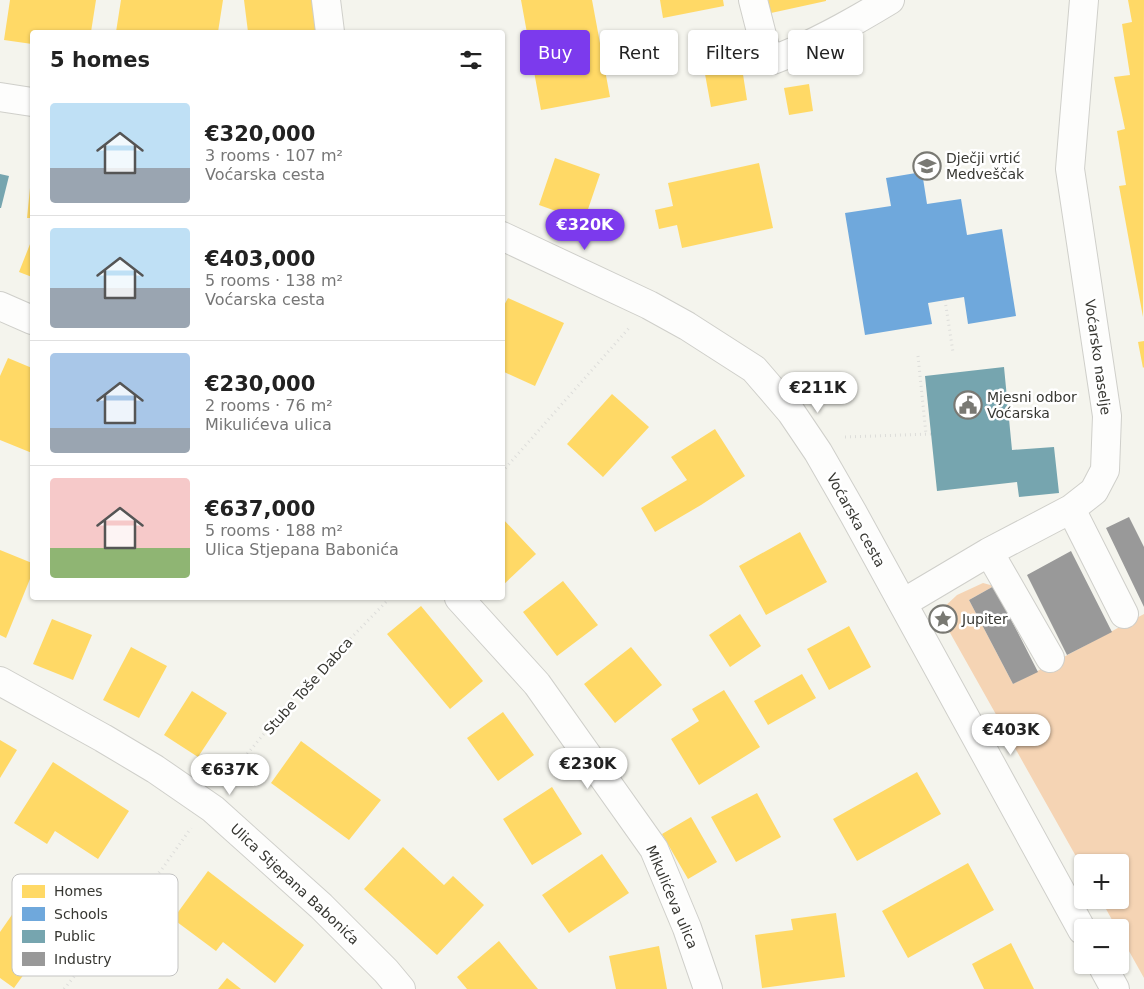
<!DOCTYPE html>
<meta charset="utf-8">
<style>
:root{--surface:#fff;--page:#f6f6f6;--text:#222;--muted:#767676;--line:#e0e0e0;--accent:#7c3aed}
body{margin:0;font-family:"DejaVu Sans",sans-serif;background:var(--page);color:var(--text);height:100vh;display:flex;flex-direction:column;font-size:19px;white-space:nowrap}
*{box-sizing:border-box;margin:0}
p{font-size:16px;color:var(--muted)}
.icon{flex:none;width:28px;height:28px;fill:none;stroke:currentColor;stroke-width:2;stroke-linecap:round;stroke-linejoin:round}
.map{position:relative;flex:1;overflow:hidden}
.drawer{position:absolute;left:30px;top:30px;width:475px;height:570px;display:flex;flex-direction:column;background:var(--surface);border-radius:5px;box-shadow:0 1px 4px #0004}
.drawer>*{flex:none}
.banner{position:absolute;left:520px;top:30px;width:475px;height:45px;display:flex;gap:10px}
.fabs{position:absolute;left:1074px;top:854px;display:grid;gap:10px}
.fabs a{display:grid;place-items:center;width:55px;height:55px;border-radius:5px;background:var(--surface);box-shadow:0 1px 4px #0004;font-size:25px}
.price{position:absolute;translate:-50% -42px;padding:0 11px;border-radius:18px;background:#fff;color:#222;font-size:16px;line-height:32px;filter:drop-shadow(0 1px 2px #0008)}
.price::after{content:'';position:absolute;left:50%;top:30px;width:15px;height:11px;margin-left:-8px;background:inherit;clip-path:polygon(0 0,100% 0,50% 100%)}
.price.active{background:var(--accent);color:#fff}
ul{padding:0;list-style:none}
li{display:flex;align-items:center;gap:15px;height:125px;padding:0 20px}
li+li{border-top:1px solid var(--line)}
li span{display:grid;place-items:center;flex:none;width:140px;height:100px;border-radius:5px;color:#555}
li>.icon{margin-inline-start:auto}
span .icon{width:60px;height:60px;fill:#fffc;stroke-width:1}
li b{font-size:21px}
h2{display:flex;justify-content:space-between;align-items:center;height:60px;padding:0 20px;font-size:21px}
.chip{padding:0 18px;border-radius:5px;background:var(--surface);box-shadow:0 1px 4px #0004;font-size:18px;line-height:45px}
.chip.active{background:var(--accent);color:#fff}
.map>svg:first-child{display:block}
.green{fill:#f5d4b4}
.homes{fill:#ffd966}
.schools{fill:#6fa8dc}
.public{fill:#76a5af}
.industry{fill:#999}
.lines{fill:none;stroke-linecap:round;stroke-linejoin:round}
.minor-casing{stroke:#cfcfca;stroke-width:30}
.path{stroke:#ddddda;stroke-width:3;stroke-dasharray:1 4;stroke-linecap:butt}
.minor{stroke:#fdfdfc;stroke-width:28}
.labels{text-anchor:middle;stroke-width:5;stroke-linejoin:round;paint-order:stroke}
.poi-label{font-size:14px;fill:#373732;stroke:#fff;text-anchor:start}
.street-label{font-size:14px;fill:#373732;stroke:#fff}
.key{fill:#fff;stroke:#c3c3c2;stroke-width:1}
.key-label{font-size:14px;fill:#373732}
</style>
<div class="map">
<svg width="1144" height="989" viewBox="0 0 1144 989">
<rect width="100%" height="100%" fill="#f4f4ed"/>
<path class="green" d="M983,583l11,3 -25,14 44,84 131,-70v364l-24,-43v-7l-4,-1 -15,-27h19v-38h-38v5l-142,-252v-4l17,-16z"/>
<path class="homes" d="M10,0h86l-5,32h-59v12l-28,-4z
M121,0h102l-5,32h-102z
M244,0h70l3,32h-69z
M521,0h71l18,97 -69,13z
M660,0h63l1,6 -61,12z
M768,0h58v1l-55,12z
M1128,0h16l-1,317 -24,-131 7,-1 -9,-54 8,-2 -11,-52 16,-2 -8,-51 10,-2z
M742,68l5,32 -36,7 -6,-33z
M809,84l4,27 -24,4 -5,-27z
M555,158l45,16 -16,47 -45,-16z
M759,163l14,65 -91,20 -5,-23 -18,4 -4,-19 18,-4 -5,-23z
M31,178h1v40h-5z
M32,239v38l-13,-5z
M508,298l56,25 -29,63 -33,-15v-62z
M1144,341v26l-1,1 -5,-26z
M8,358l24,10v85l-32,-13v-64z
M612,394l37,33 -46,50 -36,-33z
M715,429l30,47 -44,29 -46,27 -14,-24 46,-28 -16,-23z
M502,518l34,36 -34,32z
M800,532l27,50 -61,33 -27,-49z
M0,550l32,13v11l-26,64 -6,-3z
M563,581l35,44 -41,31 -34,-44z
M421,606l62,75 -33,28 -63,-75z
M740,614l21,32 -31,21 -21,-32z
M52,619l40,16 -19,45 -40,-16z
M849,626l22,41 -42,23 -22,-41z
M131,647l36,19 -28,52 -36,-18z
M631,647l31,38 -47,38 -31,-39z
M802,674l14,24 -48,27 -14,-24z
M724,690l36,57 -61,38 -28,-46 28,-18 -7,-12z
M192,691l35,22 -29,44 -34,-22z
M503,712l31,43 -36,26 -31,-43z
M0,740l17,10 -17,28z
M301,741l80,59 -32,40 -78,-57z
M53,762l76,49 -31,48 -43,-28 -8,13 -33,-21z
M917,772l24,42 -84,47 -24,-42z
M552,787l30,47 -50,31 -29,-46z
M757,793l24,44 -45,25 -25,-45z
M691,817l26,45 -29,17 -26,-45z
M403,847l41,38 9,-9 31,29 -47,50 -73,-66z
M602,854l27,39 -60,40 -27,-38z
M968,863l26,47 -86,48 -26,-47z
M208,871l96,74 -29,38 -52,-41 -7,9 -43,-32z
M16,909l36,26 -38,53 -14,-10v-46z
M836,913l9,64 -83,11 -7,-53 38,-5 -2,-11z
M499,941l34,42 5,6h-71l-10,-12z
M1011,943l23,46h-50l-12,-25z
M659,946l8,43h-51l-7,-33z
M227,978l14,11h-23z"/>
<path class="schools" d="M922,172l5,32 34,-5 6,36 35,-6 14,87 -48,8 -4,-27 -36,6 4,21 -67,11 -20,-122 46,-7 -5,-28z"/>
<path class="public" d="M0,174l9,2 -8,32h-1z
M1004,367l8,83 42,-3 5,46 -40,4 -2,-15 -80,9 -12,-115z"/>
<path class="industry" d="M1129,517l15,30v60l-38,-79z
M1071,551l41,81 -45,23 -40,-80z
M994,586l44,86 -25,12 -44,-84z"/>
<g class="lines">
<g class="minor-casing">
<path id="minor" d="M326,0l4,32
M753,0l12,47 8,13c42,-16 79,-37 117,-60
M0,97l32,5
M502,236l147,69 38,21 67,43 37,43 27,40 35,61 229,417
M0,306l32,14
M1071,509l53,105
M989,552l61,106
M459,598l78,86 117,165 33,79 21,61
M903,603l86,-51 82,-43 23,-18 11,-21 2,-54 -37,-247 14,-169
M0,681l103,57 52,31 58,40 108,97 65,65 15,18
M1102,965l13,24"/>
</g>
<path class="path" d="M945,300l8,52
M918,356l8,78
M845,437l86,-3
M502,472l128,-145
M225,781l75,-91 90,-92
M64,989l98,-120 29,-41"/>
<use href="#minor" class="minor"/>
</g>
<defs>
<g id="school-ring" transform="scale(1.4375)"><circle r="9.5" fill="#fff" stroke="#797973" stroke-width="1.5"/><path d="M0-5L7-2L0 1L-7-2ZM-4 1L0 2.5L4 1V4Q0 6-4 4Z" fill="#797973"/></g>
<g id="civic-ring" transform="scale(1.4375)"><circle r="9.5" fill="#fff" stroke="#797973" stroke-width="1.5"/><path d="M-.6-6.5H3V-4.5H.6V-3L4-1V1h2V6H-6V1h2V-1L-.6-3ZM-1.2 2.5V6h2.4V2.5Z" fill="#797973"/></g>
<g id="sight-ring" transform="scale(1.4375)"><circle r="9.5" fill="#fff" stroke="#797973" stroke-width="1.5"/><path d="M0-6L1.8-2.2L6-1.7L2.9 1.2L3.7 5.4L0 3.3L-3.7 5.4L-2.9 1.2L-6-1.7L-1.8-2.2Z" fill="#797973"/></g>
</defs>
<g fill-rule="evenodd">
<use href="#school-ring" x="927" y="166"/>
<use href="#civic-ring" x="968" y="405"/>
<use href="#sight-ring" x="943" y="619"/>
</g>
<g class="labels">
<g class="poi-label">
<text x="946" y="163">Dječji vrtić<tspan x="946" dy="16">Medveščak</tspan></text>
<text x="987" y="402">Mjesni odbor<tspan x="987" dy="16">Voćarska</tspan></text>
<text x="962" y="624">Jupiter</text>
</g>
<g class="street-label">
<text transform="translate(1098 357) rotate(82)" y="5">Voćarsko naselje</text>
<text transform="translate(856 520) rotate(61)" y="5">Voćarska cesta</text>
<text transform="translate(308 686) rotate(-48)" y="5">Stube Toše Dabca</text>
<text transform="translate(295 884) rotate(43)" y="5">Ulica Stjepana Babonića</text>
<text transform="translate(672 897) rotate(67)" y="5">Mikulićeva ulica</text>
</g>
</g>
<rect x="12" y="874" width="166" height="102" rx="8" class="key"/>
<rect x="22" y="885" width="23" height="13" fill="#ffd966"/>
<rect x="22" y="907" width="23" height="14" fill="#6fa8dc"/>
<rect x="22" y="930" width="23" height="13" fill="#76a5af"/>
<rect x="22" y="952" width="23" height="14" fill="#999"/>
<g class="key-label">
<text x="54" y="896">Homes</text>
<text x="54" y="919">Schools</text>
<text x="54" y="941">Public</text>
<text x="54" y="964">Industry</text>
</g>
</svg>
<div class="fabs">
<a>+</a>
<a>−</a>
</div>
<b class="price active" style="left:585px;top:251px">€320K</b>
<b class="price" style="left:818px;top:414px">€211K</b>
<b class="price" style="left:1011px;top:756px">€403K</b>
<b class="price" style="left:588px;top:790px">€230K</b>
<b class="price" style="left:230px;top:796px">€637K</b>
<div class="banner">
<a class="chip active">Buy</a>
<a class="chip">Rent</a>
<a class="chip">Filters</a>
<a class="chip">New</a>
</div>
<section class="drawer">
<h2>5 homes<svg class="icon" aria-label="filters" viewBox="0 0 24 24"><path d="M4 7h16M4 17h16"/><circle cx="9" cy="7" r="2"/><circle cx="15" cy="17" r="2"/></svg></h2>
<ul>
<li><span style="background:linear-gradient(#bfe0f5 65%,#9aa5b1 0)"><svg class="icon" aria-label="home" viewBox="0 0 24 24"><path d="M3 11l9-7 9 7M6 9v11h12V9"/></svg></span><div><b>€320,000</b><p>3 rooms · 107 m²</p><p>Voćarska cesta</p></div></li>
<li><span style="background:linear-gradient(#bfe0f5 60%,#9aa5b1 0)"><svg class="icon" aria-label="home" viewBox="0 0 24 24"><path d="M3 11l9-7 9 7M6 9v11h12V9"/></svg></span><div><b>€403,000</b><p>5 rooms · 138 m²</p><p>Voćarska cesta</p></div></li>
<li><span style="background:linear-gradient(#a9c7e8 75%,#9aa5b1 0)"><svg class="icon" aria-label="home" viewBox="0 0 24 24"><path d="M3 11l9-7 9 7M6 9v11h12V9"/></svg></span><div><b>€230,000</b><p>2 rooms · 76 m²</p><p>Mikulićeva ulica</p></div></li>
<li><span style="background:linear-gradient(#f6c9c9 70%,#8fb573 0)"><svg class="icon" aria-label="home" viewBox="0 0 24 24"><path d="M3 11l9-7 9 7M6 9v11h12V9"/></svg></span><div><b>€637,000</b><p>5 rooms · 188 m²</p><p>Ulica Stjepana Babonića</p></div></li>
</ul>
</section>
</div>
